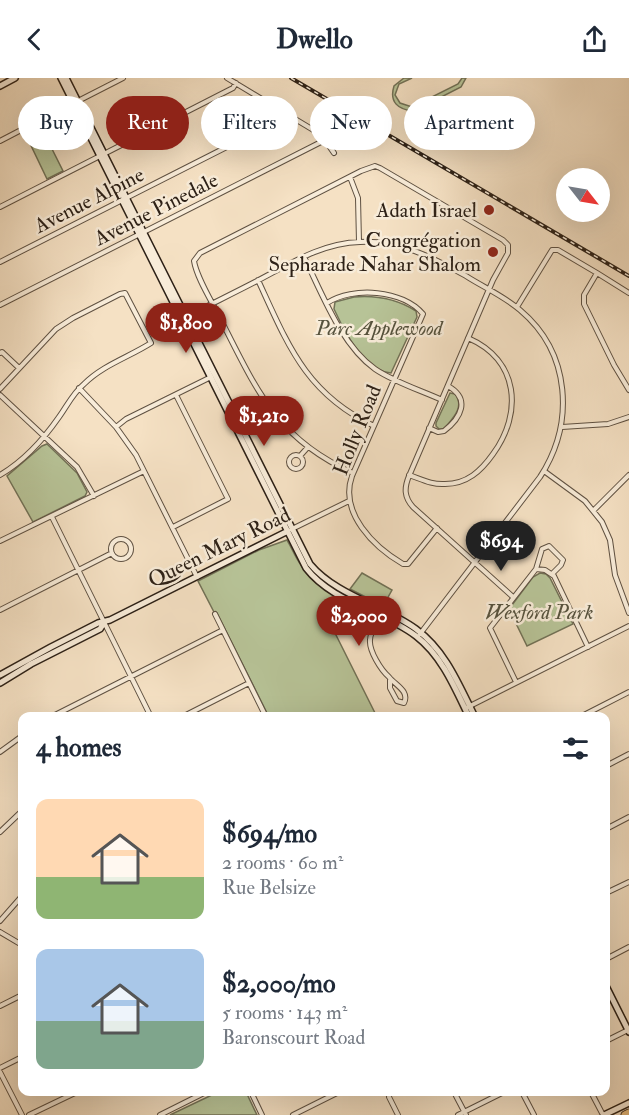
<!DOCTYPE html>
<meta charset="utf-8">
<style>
:root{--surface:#fff;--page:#f2f2f3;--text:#1f2937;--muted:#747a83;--accent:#8f2418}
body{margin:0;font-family:"IM FELL Double Pica",serif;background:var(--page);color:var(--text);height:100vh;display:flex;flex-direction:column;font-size:22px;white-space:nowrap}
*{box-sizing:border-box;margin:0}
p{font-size:20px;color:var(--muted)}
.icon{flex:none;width:33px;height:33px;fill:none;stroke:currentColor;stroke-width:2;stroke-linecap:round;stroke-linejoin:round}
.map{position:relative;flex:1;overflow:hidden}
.sheet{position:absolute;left:18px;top:634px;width:592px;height:384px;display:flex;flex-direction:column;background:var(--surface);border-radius:12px;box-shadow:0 6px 24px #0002}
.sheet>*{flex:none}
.banner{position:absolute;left:18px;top:18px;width:594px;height:54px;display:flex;gap:12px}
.needle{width:39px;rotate:121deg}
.buttons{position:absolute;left:556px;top:90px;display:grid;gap:12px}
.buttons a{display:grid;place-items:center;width:54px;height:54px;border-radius:50%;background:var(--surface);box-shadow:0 6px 24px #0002;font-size:30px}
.price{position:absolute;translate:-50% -51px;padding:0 14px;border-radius:21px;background:var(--accent);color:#fff;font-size:20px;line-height:39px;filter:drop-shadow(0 2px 3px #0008)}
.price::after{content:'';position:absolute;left:50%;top:36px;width:18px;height:14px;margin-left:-9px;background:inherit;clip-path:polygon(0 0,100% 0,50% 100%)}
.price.active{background:#222;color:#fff}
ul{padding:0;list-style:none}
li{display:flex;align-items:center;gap:18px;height:150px;padding:0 18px}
li span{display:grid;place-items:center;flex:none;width:168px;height:120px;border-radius:12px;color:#555}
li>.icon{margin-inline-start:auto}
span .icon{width:72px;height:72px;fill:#fffc;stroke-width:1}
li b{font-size:26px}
h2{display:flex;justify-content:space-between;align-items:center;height:72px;padding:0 18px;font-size:26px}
.tag{padding:0 21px;border-radius:27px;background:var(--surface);box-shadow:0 6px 24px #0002;font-size:21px;line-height:54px}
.tag.active{background:var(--accent);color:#fff}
header{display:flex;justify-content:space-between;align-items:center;height:78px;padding:0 18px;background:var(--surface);font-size:27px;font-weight:800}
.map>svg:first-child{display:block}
.green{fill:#b7c397;stroke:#727257;stroke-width:1.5}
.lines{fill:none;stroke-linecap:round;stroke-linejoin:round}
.street-casing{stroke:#5f5142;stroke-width:6}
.secondary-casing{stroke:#2d2117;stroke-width:8}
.highway-casing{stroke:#2d2117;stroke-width:9}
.street{stroke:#f8ecd9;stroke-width:4}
.secondary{stroke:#f8ecd9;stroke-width:5}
.highway{stroke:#eac082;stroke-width:7}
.rail-casing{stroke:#2d2117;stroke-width:4}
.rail{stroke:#f8ecd9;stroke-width:1.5;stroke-dasharray:4.5;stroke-linecap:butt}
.poi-dot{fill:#8f2418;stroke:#f8ecd9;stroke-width:2}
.labels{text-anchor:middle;stroke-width:5;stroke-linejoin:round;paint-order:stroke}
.street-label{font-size:21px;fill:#2d2117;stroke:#f8ecd9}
.poi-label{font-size:21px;fill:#2d2117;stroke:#f8ecd9;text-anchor:end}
.park-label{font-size:21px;font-style:italic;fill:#56523d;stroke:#f8ecd9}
</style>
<header><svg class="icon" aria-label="back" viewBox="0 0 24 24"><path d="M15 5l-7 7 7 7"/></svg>Dwello<svg class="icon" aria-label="share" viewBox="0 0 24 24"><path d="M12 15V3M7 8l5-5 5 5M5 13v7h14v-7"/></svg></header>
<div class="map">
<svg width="629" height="1037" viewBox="0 0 629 1037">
<rect width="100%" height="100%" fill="#f5e1c4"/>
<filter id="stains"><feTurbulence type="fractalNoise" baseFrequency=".00333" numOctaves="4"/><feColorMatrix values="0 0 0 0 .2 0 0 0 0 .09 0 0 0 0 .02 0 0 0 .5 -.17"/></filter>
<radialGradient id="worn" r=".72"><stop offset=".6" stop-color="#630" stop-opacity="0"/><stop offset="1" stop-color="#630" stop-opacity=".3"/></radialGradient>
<path class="green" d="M404,0h8l-13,6 -4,11 5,8 12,4 46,-23 4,-6h4l-5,9 -47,24c-16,-1 -25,-9 -20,-25z
M40,47l23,46 -16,8 -22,-46z
M354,219c23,-2 43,2 62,14l1,6 -26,56c-27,-2 -47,-42 -57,-64l1,-7z
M450,315l5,1c10,13 -2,24 -11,35h-5l-3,-3v-3z
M47,366l30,29 10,19 -2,4 -52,26 -26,-46 35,-30z
M287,462c5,8 8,17 14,25 11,19 30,28 49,39l-15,29 42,84h-108l-52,-104 -2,1 -17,-33 61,-31z
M362,495l30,17 -9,16 -33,-17z
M540,495l6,1 4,4 23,46 -46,22 -18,-37 24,-32z
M218,1014h28l11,23h-87z"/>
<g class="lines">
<g class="street-casing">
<path id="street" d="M227,0l88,53 10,9 9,13
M78,23l45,-23
M0,63l73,-38
M350,99l8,21 1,44
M0,129l233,-119 3,-5
M304,179c18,36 37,88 71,112 19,13 45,21 67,31
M0,184l278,-141 9,-8
M597,195l32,20
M258,202c30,65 48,114 116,146
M327,225c26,-17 76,-13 96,11l-71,162c-13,37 22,71 51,88h5l29,-36
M0,227l325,-165
M517,229l35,-57h6l39,23 -13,22v9l30,61 15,25
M186,239c23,-12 46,-23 69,-35 33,-17 66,-39 105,-40 39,-2 72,15 106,34 17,11 38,20 54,34 51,43 55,113 20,167l-120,157
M0,275l2,-1 17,16
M79,310l37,39 20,28 61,122
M0,311l56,-60 17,-11 47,-24 5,-1 26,50c-22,14 -48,22 -67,41 -11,9 -17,22 -25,33 -16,23 -35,44 -59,58
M0,317l77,72 17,29
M116,349l10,-8 85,-42
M562,349l46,-3 21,-7
M429,350l9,4 6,-1c17,-13 27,-32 4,-45
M289 384a7 7 0 1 1 14 0a7 7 0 1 1-14 0Z
M300,378l8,-9
M544,393l41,30 17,21 8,18 5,35 14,38
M353,395c-76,-34 -96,-82 -132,-153 -8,-17 -24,-41 -27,-59l6,-8 161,-82 14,-5 5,2 123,72 5,5v8l-15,27 -84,196c-5,12 -5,21 4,31l100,90
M409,397c12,4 23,10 36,9 22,0 36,-13 48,-30 30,-41 26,-94 -25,-116
M594,432l35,-35
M52,439l99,200
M173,449l55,-28 -52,-104
M292,451l57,-28
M111 471a10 10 0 1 1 20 0a10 10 0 1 1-20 0Z
M0,463l144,-70
M536,491l6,-20 7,-3 14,14 -2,5 -9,9
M0,532l112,-57
M215,536l51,103
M382,536c-4,8 -12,17 -12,26 -1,11 11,30 19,37 6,8 21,14 15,26l-7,-2 -7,-13v-8
M516,604l-26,-54 46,-59 9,1 9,6 34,71
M468,629l161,-81
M51,639l172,-87
M182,639l67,-34
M580,639l49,-25
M0,674l22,-16
M606,688l23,-12
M606,751l23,-12
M0,754l22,-21
M606,815l23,-11
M0,843l22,-25
M0,854l22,13
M606,881l23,-12
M0,928l22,-11
M606,963l22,-11
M0,990l22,-11
M0,994l22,43
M251,1014l11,23
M454,1014l12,23
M522,1014l12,23
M591,1014l12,23
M389,1019l9,18
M29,1037l48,-23
M160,1037l46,-23
M293,1037l46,-23
M458,1037l46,-23"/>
</g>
<g class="secondary-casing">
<path id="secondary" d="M61,0l245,490c27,35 76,42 110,68 26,20 39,52 53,81
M66,0l244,486c27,32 73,41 106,65 30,22 43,56 59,88
M0,8l15,-8
M0,597l51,-28 47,-24 12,-3 178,-89
M0,605l31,-19 69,-35 4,-6
M606,908l23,46
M604,1037l25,-12"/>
</g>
<g class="highway-casing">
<path id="highway" d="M625,1037l4,-2"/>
</g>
<use href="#street" class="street"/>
<use href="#secondary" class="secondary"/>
<use href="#highway" class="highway"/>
<g class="rail-casing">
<path id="rail" d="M291,0l338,198"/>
</g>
<use href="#rail" class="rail"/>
</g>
<g class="poi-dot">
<circle cx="489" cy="132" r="6"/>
<circle cx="493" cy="174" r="6"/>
</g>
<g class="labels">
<g class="street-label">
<text transform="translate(89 122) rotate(-27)" y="7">Avenue Alpine</text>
<text transform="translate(156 131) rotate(-27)" y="7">Avenue Pinedale</text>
<text transform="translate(357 352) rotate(-68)" y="7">Holly Road</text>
<text transform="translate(219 469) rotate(-26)" y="7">Queen Mary Road</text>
</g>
<g class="poi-label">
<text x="477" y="139">Adath Israel</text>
<text x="481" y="169">Congrégation<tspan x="481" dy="24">Sepharade Nahar Shalom</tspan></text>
</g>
<g class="park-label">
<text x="379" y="257">Parc Applewood</text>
<text x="539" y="541">Wexford Park</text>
</g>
</g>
<rect width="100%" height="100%" filter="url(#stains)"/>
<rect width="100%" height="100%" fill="url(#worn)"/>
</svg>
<div class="buttons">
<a><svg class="needle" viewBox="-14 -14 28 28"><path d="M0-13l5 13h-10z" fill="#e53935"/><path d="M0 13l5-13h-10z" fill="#747a83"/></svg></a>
</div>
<b class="price" style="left:186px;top:276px">$1,800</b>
<b class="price" style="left:264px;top:369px">$1,210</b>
<b class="price active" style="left:501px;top:494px">$694</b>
<b class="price" style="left:359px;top:569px">$2,000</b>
<div class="banner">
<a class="tag">Buy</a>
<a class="tag active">Rent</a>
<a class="tag">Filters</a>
<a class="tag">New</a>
<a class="tag">Apartment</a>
</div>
<section class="sheet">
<h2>4 homes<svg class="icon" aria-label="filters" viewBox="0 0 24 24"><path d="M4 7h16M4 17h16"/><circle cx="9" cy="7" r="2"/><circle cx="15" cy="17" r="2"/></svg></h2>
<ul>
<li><span style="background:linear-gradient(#ffd9b3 65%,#8fb573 0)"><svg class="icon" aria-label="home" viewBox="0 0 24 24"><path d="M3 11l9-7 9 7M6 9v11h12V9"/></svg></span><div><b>$694/mo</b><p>2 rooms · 60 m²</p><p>Rue Belsize</p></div></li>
<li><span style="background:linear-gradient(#a9c7e8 60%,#7fa58c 0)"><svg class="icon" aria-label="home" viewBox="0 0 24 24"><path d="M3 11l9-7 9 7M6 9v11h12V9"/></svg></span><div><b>$2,000/mo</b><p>5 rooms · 143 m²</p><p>Baronscourt Road</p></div></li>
</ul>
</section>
</div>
